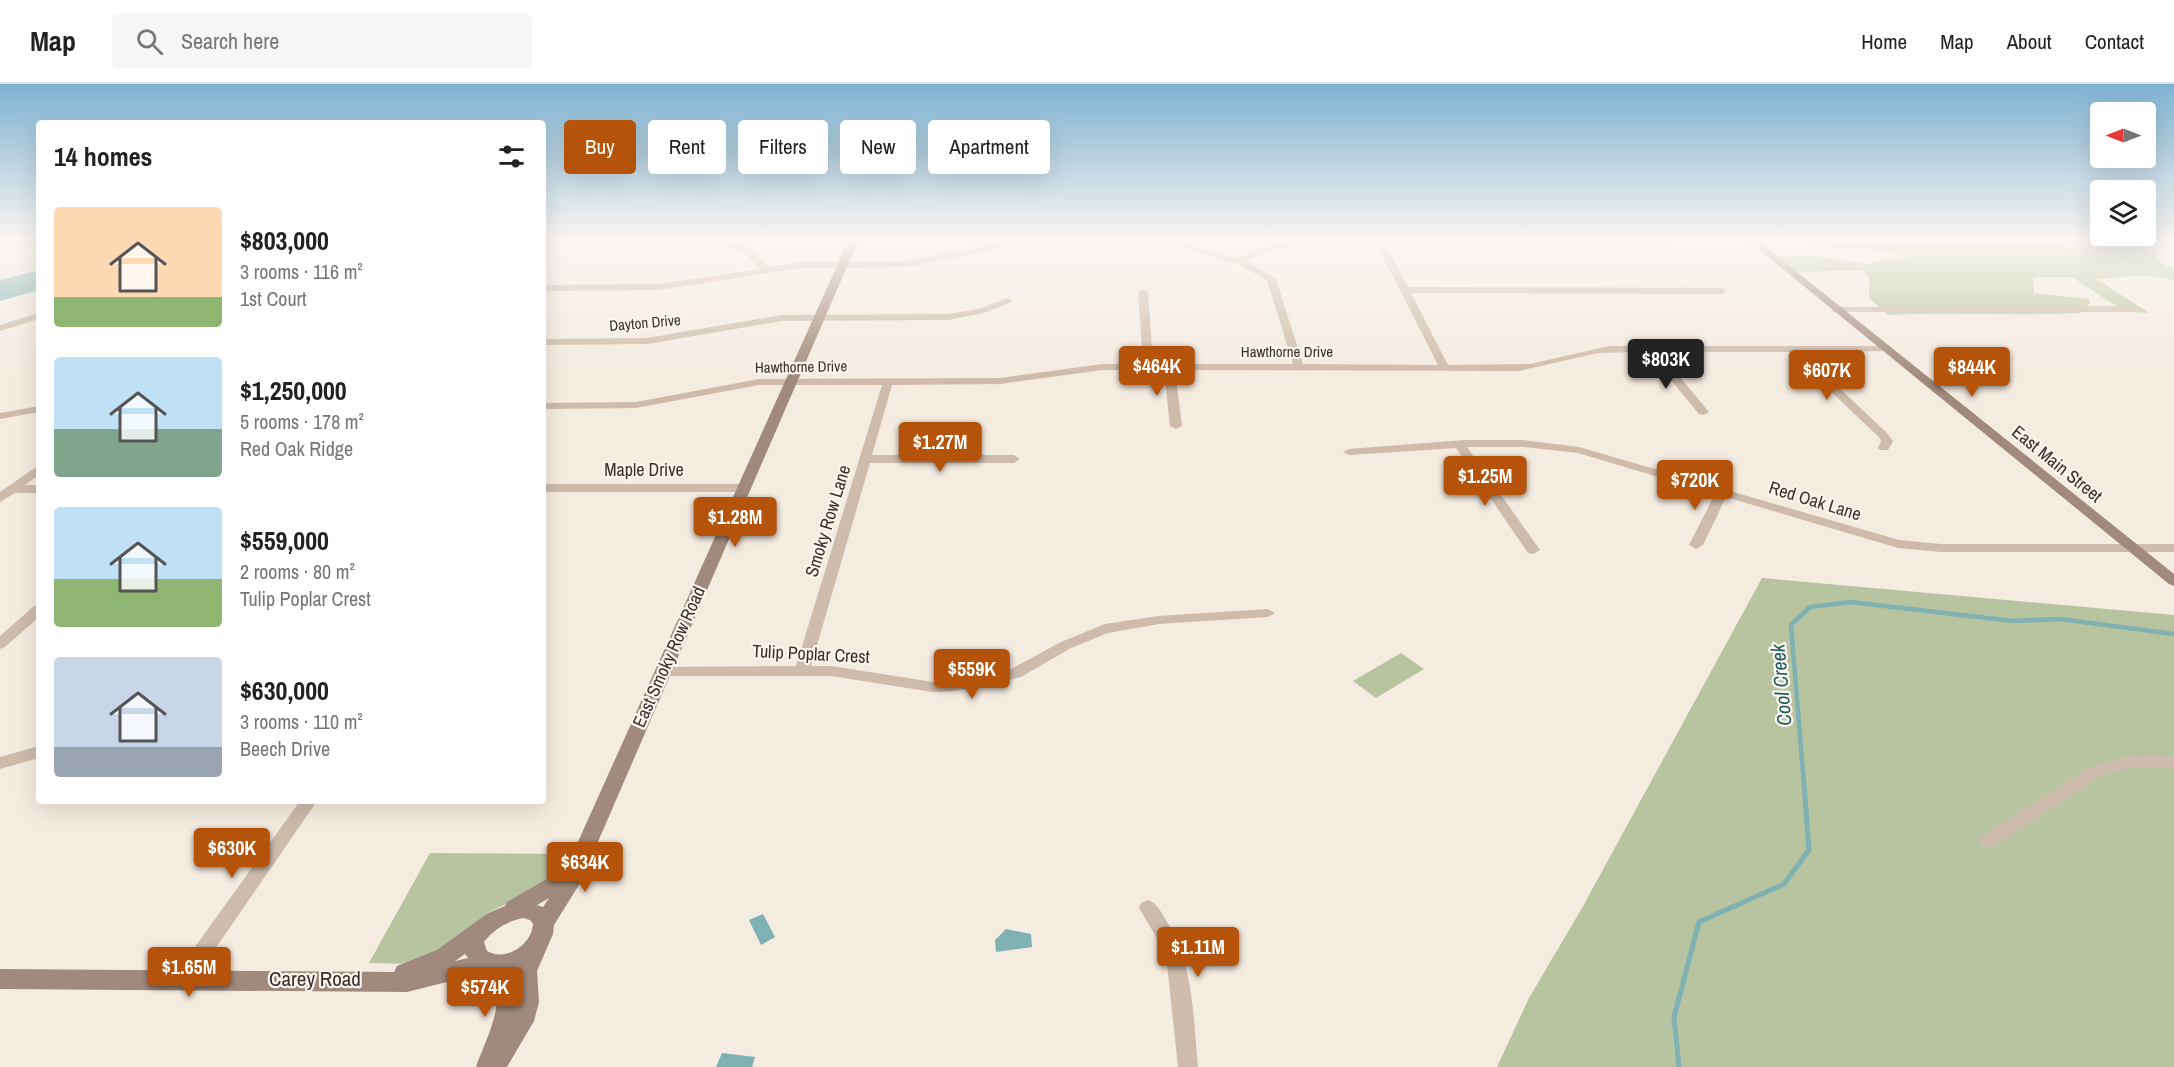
<!DOCTYPE html>
<meta charset="utf-8">
<style>
:root{--surface:#fff;--page:#f6f6f6;--text:#222;--muted:#767676;--line:#e0e0e0;--accent:#b45309}
body{margin:0;font-family:"Archivo Narrow",sans-serif;background:var(--page);color:var(--text);height:100vh;display:flex;flex-direction:column;font-size:22px;white-space:nowrap}
*{box-sizing:border-box;margin:0}
p{font-size:20px;color:var(--muted)}
.icon{flex:none;width:33px;height:33px;fill:none;stroke:currentColor;stroke-width:2;stroke-linecap:round;stroke-linejoin:round}
.map{position:relative;flex:1;overflow:hidden}
.sheet{position:absolute;left:36px;top:36px;width:510px;height:684px;display:flex;flex-direction:column;background:var(--surface);border-radius:6px;box-shadow:0 6px 24px #0002}
.sheet>*{flex:none}
.guide{position:absolute;left:564px;top:36px;width:570px;height:54px;display:flex;gap:12px}
.needle{width:39px;rotate:270deg}
.tools{position:absolute;left:2090px;top:18px;display:grid;gap:12px}
.tools a{display:grid;place-items:center;width:66px;height:66px;border-radius:6px;background:var(--surface);box-shadow:0 6px 24px #0002;font-size:30px}
.price{position:absolute;translate:-50% -51px;padding:0 14px;border-radius:6px;background:var(--accent);color:#fff;font-size:20px;line-height:39px;filter:drop-shadow(0 2px 3px #0008)}
.price::after{content:'';position:absolute;left:50%;top:36px;width:18px;height:14px;margin-left:-9px;background:inherit;clip-path:polygon(0 0,100% 0,50% 100%)}
.price.current{background:#222;color:#fff}
ul{padding:0;list-style:none}
li{display:flex;align-items:center;gap:18px;height:150px;padding:0 18px}
li span{display:grid;place-items:center;flex:none;width:168px;height:120px;border-radius:6px;color:#555}
li>.icon{margin-inline-start:auto}
span .icon{width:72px;height:72px;fill:#fffc;stroke-width:1}
li b{font-size:26px}
h2{display:flex;justify-content:space-between;align-items:center;height:72px;padding:0 18px;font-size:26px}
.tag{padding:0 21px;border-radius:6px;background:var(--surface);box-shadow:0 6px 24px #0002;font-size:21px;line-height:54px}
.tag.current{background:var(--accent);color:#fff}
header{display:flex;align-items:center;gap:36px;box-sizing:border-box;height:84px;padding:0 30px;background:var(--surface);border-bottom:2px solid var(--line)}
header strong{font-size:28px}
nav{display:flex;gap:33px;margin-inline-start:auto;font-size:21px}
.search{width:420px;height:54px;background:var(--page);display:flex;align-items:center;gap:15px;box-sizing:border-box;padding:0 21px;border-radius:6px;color:var(--muted);font-size:22px}
.map>svg:first-child{display:block}
.green{fill:#b8c4a0}
.water{fill:#7fb0b2}
.lines{fill:none;stroke-linecap:round;stroke-linejoin:round}
.stream-far1{stroke:#7fb0b2;stroke-width:4.5}
.stream{stroke:#7fb0b2;stroke-width:5}
.street{fill:#cdbbac;fill-rule:evenodd}
.secondary{fill:#a18a7d;fill-rule:evenodd}
.labels{text-anchor:middle;stroke-width:4.5;stroke-linejoin:round;paint-order:stroke}
.far-street-label{font-size:15px;fill:#3b302b;stroke:#fbf5ee}
.street-label{font-size:18px;fill:#3b302b;stroke:#fbf5ee}
.water-label{font-size:20px;font-style:italic;fill:#1f5a5e;stroke:#fbf5ee}
.near-street-label{font-size:21px;fill:#3b302b;stroke:#fbf5ee}
</style>
<header>
<strong>Map</strong>
<div class="search"><svg class="icon" aria-label="search" viewBox="0 0 24 24"><circle cx="10" cy="10" r="6"/><path d="M15 15l6 6"/></svg>Search here</div>
<nav><a>Home</a><a>Map</a><a>About</a><a>Contact</a></nav>
</header>
<div class="map">
<svg width="2174" height="983" viewBox="0 0 2174 983">
<rect width="100%" height="100%" fill="#f4ebe1"/>
<path class="green" d="M1804,155h345l5,5 3,16 17,10v11c-25,-10 -52,-3 -77,-2l52,34 -16,-1 -20,-8 -41,-27h-39l1,16 55,6 1,5 -7,3 -2,6c-64,3 -128,-1 -193,2l-19,-17v-20l-6,-8 -66,2 -19,-16h38l52,8 12,-4 26,-1c-29,-19 -73,0 -102,-20z
M1762,494l412,37v452h-677l32,-69 53,-90z
M1401,569l23,16 -48,29 -23,-17z
M430,769l129,1 7,12 -38,28 -41,19 -27,26 -50,25 -41,-1z"/>
<path class="water" d="M39,186v20l-39,11v-21z
M763,830l12,23 -14,8 -12,-25z
M1006,845l25,5 1,13 -36,5 -1,-12z
M722,969l33,4 -3,10h-36z"/>
<g class="lines">
<path class="stream-far1" d="M1804,701l-13,-160 19,-18 40,-5 163,19 47,-2 114,15"/>
<path class="stream" d="M1679,983l-5,-50 25,-95 85,-38 25,-34 -5,-66"/>
<path class="street" d="M543,155l185,2 22,8 19,18 32,-5 106,-1 111,-22 159,2 60,17 34,-13 41,-6h356l4,3 -1,2 -285,1 22,42 314,1 5,3 -5,3 -311,-1 37,72 82,-1 79,-18h278l4,1v4l-90,1 86,81 6,8 -5,9h-8l-2,-2 3,-7 -2,-4 -90,-85h-130l50,60 -6,3 -4,-1 -51,-62 -50,1 -79,18 -344,-1 7,56 -6,3 -6,-3 -6,-56h-62l-102,14 -108,1 -20,70h142l6,4 -6,4h-144l-59,203h20l102,16 19,-1 59,-12 50,-27 44,-18 54,-8 109,-7 7,4 -7,4 -109,7 -51,9 -37,15 -50,29 -30,8 -39,6 -19,1 -102,-16h-168l-5,-1 -2,-4 2,-4 138,-1 86,-281h-123l-123,23 -93,1v-6l93,-1 123,-23 241,-1 102,-14h41l-5,-72 5,-3 5,3 5,72h140l-26,-84 -32,-17 -58,-16 -159,-2 -111,22 -106,1 -142,22 -116,1v-6l116,-1 101,-15 -16,-16 -17,-6 -184,-3zM1312,161h65l61,120 -135,-1 -27,-85 -30,-18 30,-12z
M0,157h39v6h-39z
M1007,214l5,3 -2,2 -26,10 -36,7 -166,1 -135,23 -104,1v-6l104,-1 135,-23 166,-1 31,-5z
M1836,223l296,-1 5,3 -5,3h-299l-2,-2z
M39,229v6l-39,12v-6z
M39,322v6l-39,7v-6z
M1465,356h58l56,7 320,93 42,4h233v8h-233l-43,-4 -172,-51 -23,48 -7,4 -7,-4 26,-51 -137,-41 -55,-6h-56l73,103 -7,4 -5,-1 -72,-105 -107,7 -6,-3 6,-3z
M39,381v10l-14,10h14v8h-24l-15,9v-10z
M543,400h201l6,4 -6,4h-201z
M39,521v12l-34,30 -5,2v-13l34,-30z
M39,662v12l-39,11v-12z
M2154,671l20,2v12c-26,-3 -49,-3 -73,7l-107,70 -6,2 -6,-2 -3,-5 3,-5 107,-68 35,-11z
M300,717h17l-126,183 -7,3 -7,-3 -3,-6 3,-6z
M1148,816c9,3 13,12 18,20 28,45 27,96 32,147h-20l-11,-103 -9,-24 -19,-32 2,-5z"/>
<path class="secondary" d="M849,155h10l-262,605 -10,28 -33,53 -1,9 -16,37 2,31 -5,19 -27,46h-31c8,-25 36,-73 11,-95l-80,20 -407,-3v-20l394,3 3,-6 40,-16 51,-37 17,-7 2,-4 38,-22 17,-18 10,-1 5,-17zM549,814l-6,9 -6,-2zM523,834l7,2 3,4c-1,21 -28,38 -46,27l-3,-9c10,-13 24,-21 39,-24zM465,870l3,4 -13,3zM516,886l-1,1 1,15 -6,-15z
M1746,155h10l418,335v12l-5,-2z"/>
</g>
<linearGradient id="sky" x2="0" y2="1"><stop stop-color="#7eb2d2"/><stop offset="0.53" stop-color="#faf6f2"/><stop offset="1" stop-color="#faf6f2" stop-opacity="0"/></linearGradient>
<rect width="2174" height="293" fill="url(#sky)"/>
<g class="labels">
<g class="far-street-label">
<text transform="translate(645 239) rotate(-5)" y="5">Dayton Drive</text>
<text x="1287" y="273">Hawthorne Drive</text>
<text transform="translate(801 283) rotate(-1)" y="5">Hawthorne Drive</text>
</g>
<g class="street-label">
<text transform="translate(2057 380) rotate(39)" y="6">East Main Street</text>
<text x="644" y="392">Maple Drive</text>
<text transform="translate(1815 417) rotate(17)" y="6">Red Oak Lane</text>
<text transform="translate(828 437) rotate(-73)" y="6">Smoky Row Lane</text>
<text transform="translate(811 570) rotate(3)" y="6">Tulip Poplar Crest</text>
<text transform="translate(669 573) rotate(-66)" y="6">East Smoky Row Road</text>
</g>
<g class="water-label">
<text transform="translate(1781 601) rotate(-95)" y="7">Cool Creek</text>
</g>
<g class="near-street-label">
<text x="315" y="902">Carey Road</text>
</g>
</g>
</svg>
<div class="tools">
<a><svg class="needle" viewBox="-14 -14 28 28"><path d="M0-13l5 13h-10z" fill="#e53935"/><path d="M0 13l5-13h-10z" fill="#767676"/></svg></a>
<a><svg class="icon" aria-label="layers" viewBox="0 0 24 24"><path d="M12 4l9 5-9 5-9-5zM3 14l9 5 9-5"/></svg></a>
</div>
<b class="price current" style="left:1666px;top:306px">$803K</b>
<b class="price" style="left:1157px;top:313px">$464K</b>
<b class="price" style="left:1972px;top:314px">$844K</b>
<b class="price" style="left:1827px;top:317px">$607K</b>
<b class="price" style="left:940px;top:389px">$1.27M</b>
<b class="price" style="left:1485px;top:423px">$1.25M</b>
<b class="price" style="left:1695px;top:427px">$720K</b>
<b class="price" style="left:735px;top:464px">$1.28M</b>
<b class="price" style="left:972px;top:616px">$559K</b>
<b class="price" style="left:232px;top:795px">$630K</b>
<b class="price" style="left:585px;top:809px">$634K</b>
<b class="price" style="left:1198px;top:894px">$1.11M</b>
<b class="price" style="left:189px;top:914px">$1.65M</b>
<b class="price" style="left:485px;top:934px">$574K</b>
<div class="guide">
<a class="tag current">Buy</a>
<a class="tag">Rent</a>
<a class="tag">Filters</a>
<a class="tag">New</a>
<a class="tag">Apartment</a>
</div>
<section class="sheet">
<h2>14 homes<svg class="icon" aria-label="filters" viewBox="0 0 24 24"><path d="M4 7h16M4 17h16"/><circle cx="9" cy="7" r="2"/><circle cx="15" cy="17" r="2"/></svg></h2>
<ul>
<li><span style="background:linear-gradient(#ffd9b3 75%,#8fb573 0)"><svg class="icon" aria-label="home" viewBox="0 0 24 24"><path d="M3 11l9-7 9 7M6 9v11h12V9"/></svg></span><div><b>$803,000</b><p>3 rooms · 116 m²</p><p>1st Court</p></div></li>
<li><span style="background:linear-gradient(#bfe0f5 60%,#7fa58c 0)"><svg class="icon" aria-label="home" viewBox="0 0 24 24"><path d="M3 11l9-7 9 7M6 9v11h12V9"/></svg></span><div><b>$1,250,000</b><p>5 rooms · 178 m²</p><p>Red Oak Ridge</p></div></li>
<li><span style="background:linear-gradient(#bfe0f5 60%,#8fb573 0)"><svg class="icon" aria-label="home" viewBox="0 0 24 24"><path d="M3 11l9-7 9 7M6 9v11h12V9"/></svg></span><div><b>$559,000</b><p>2 rooms · 80 m²</p><p>Tulip Poplar Crest</p></div></li>
<li><span style="background:linear-gradient(#c9d6e8 75%,#9aa5b1 0)"><svg class="icon" aria-label="home" viewBox="0 0 24 24"><path d="M3 11l9-7 9 7M6 9v11h12V9"/></svg></span><div><b>$630,000</b><p>3 rooms · 110 m²</p><p>Beech Drive</p></div></li>
</ul>
</section>
</div>
